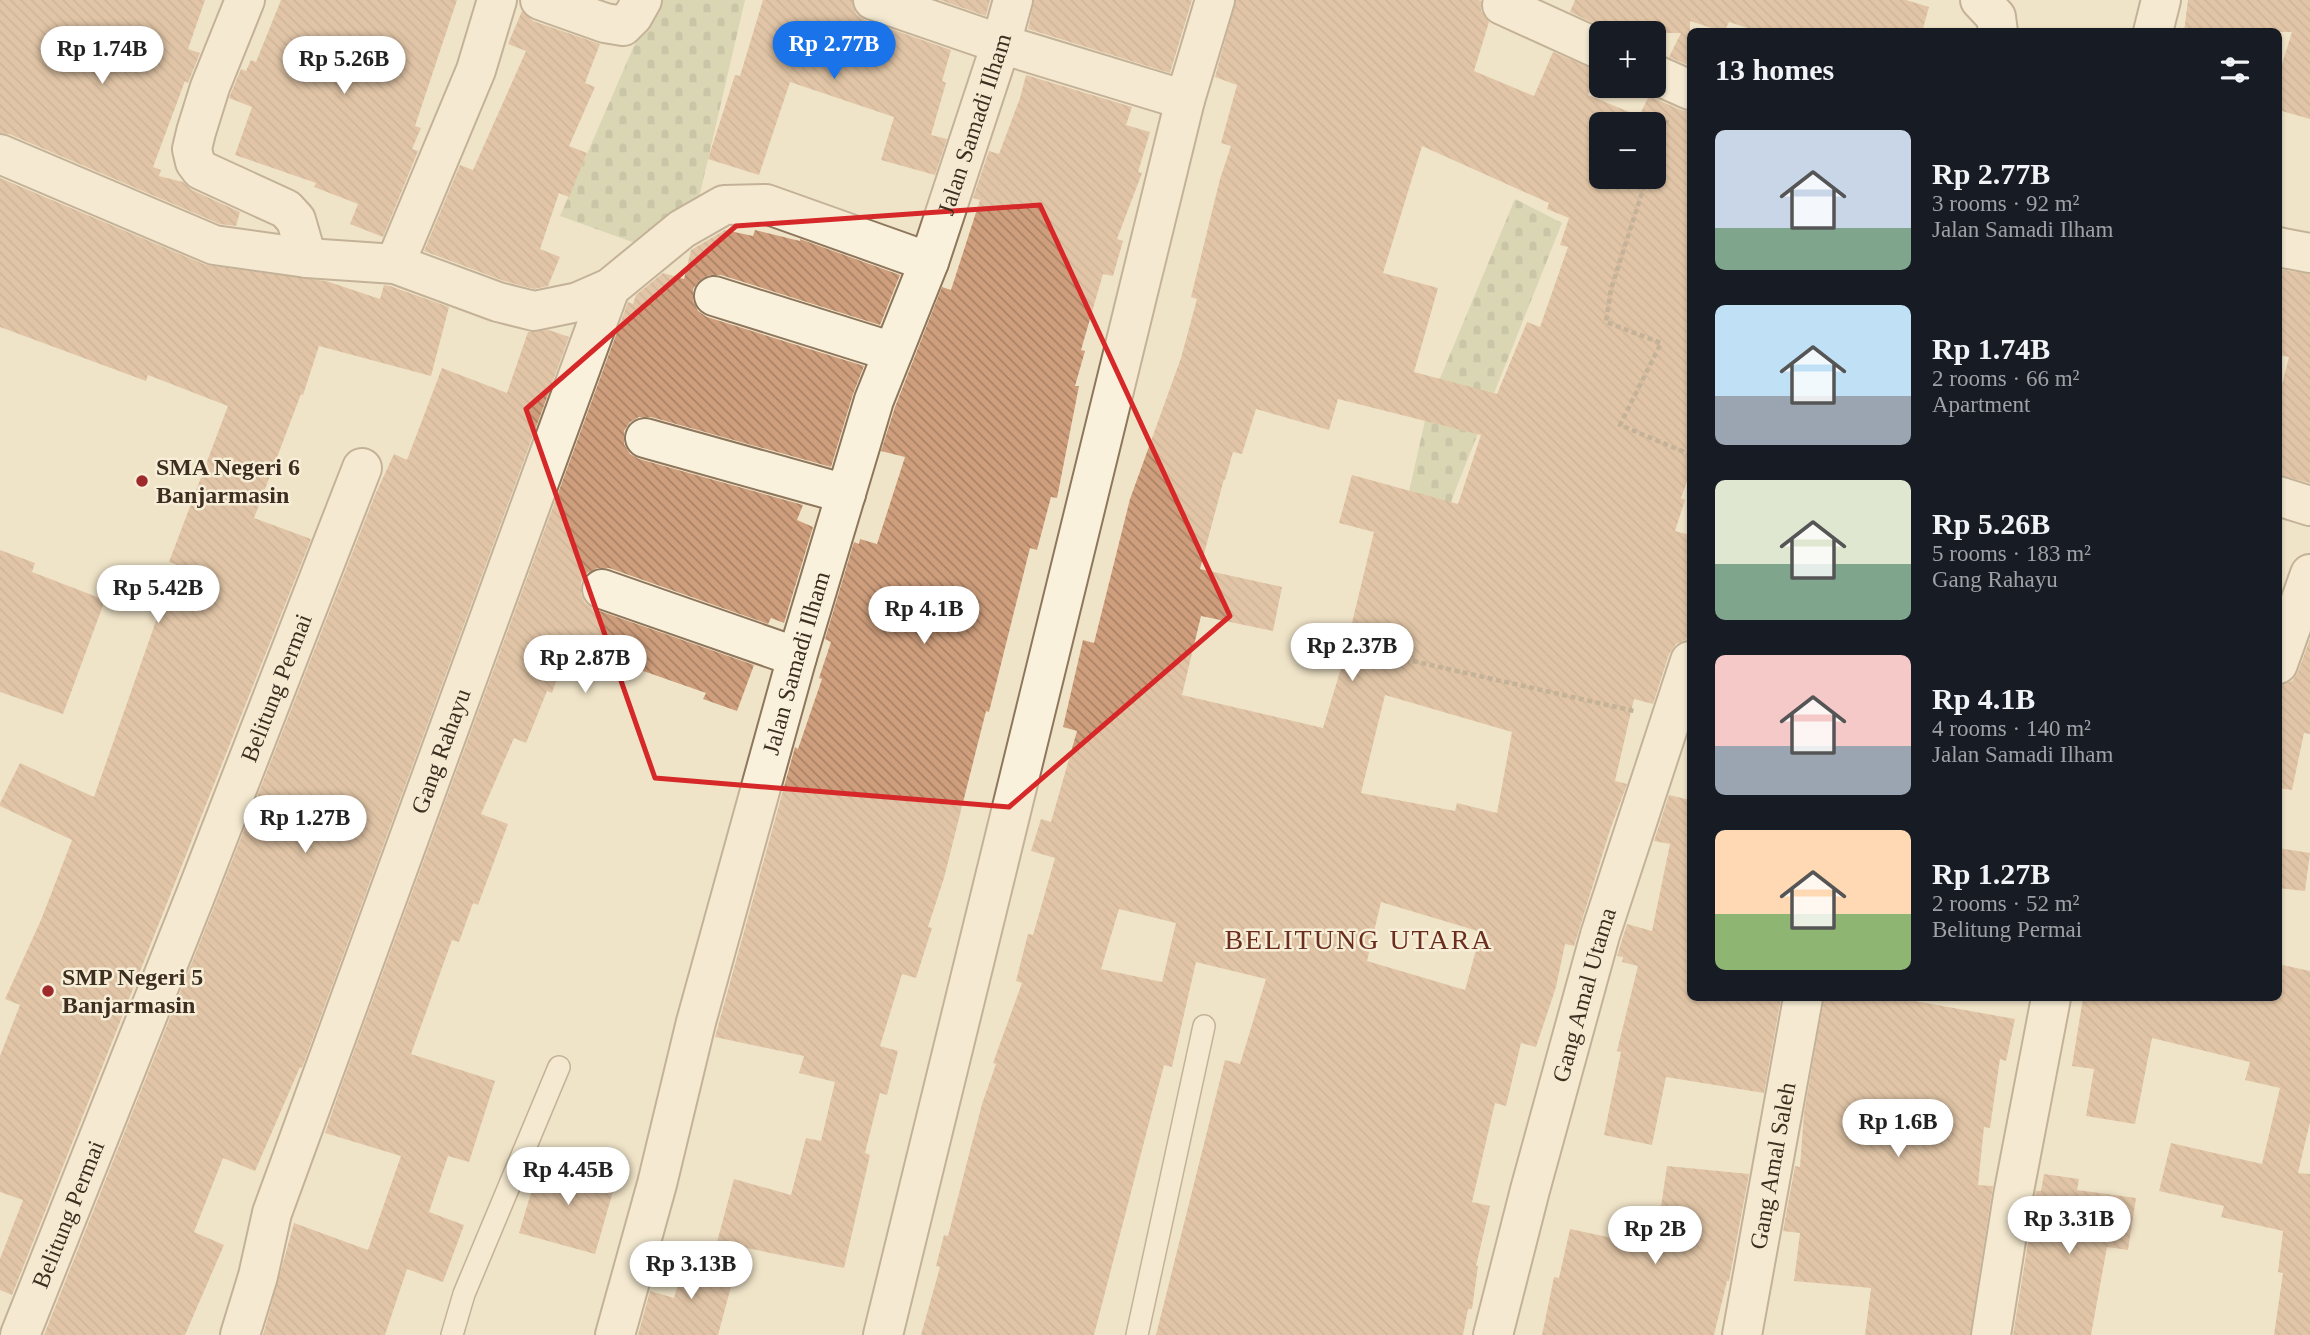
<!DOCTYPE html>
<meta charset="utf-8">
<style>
:root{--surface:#171b24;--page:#242831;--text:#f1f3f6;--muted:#9ea1a6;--accent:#1a73e8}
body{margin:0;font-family:"Times New Roman",serif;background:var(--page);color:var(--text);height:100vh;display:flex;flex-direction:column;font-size:26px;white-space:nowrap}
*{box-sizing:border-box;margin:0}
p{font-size:23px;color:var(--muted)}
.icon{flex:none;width:38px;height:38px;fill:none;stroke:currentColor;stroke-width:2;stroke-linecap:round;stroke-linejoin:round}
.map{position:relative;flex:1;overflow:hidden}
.side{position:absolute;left:1687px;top:28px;width:595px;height:973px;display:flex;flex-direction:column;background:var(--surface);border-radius:10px;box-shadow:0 2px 5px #0004}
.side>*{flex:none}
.tools{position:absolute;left:1589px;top:21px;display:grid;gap:14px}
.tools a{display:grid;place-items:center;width:77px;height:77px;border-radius:10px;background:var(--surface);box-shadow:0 2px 5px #0004;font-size:35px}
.price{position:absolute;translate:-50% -60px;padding:0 16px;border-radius:24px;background:#fff;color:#222;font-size:23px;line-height:46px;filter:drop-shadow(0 2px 4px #0008)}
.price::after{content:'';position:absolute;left:50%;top:42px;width:21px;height:16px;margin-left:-10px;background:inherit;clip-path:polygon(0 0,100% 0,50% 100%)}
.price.on{background:var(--accent);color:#fff}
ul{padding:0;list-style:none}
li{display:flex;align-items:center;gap:21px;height:175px;padding:0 28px}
li span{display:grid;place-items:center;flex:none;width:196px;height:140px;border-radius:10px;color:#555}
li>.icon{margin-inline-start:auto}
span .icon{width:84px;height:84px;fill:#fffc;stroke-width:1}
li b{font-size:30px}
h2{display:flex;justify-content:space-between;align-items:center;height:84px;padding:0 28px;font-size:30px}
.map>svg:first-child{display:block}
.cemetery{fill:url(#cemetery-stones)}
.building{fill:url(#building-back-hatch);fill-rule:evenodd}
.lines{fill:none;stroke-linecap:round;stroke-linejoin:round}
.lane-casing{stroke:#8d765c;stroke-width:24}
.street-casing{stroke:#8d765c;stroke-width:42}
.path{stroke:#8d765c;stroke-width:4.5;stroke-dasharray:5 3.5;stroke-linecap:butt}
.lane{stroke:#faf1dc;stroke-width:21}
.street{stroke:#faf1dc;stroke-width:38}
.marked{fill:none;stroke:#d62828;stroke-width:5;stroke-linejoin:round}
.poi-dot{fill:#9e2a2b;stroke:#f7eed8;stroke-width:2.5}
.labels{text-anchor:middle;stroke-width:5;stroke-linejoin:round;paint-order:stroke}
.street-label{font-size:24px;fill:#3d2e20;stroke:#f7eed8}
.poi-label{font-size:24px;font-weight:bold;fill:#3d2e20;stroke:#f7eed8;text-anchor:start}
.quarter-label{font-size:28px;letter-spacing:2px;fill:#6b2e1e;stroke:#f7eed8}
</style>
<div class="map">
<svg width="2310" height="1335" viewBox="0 0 2310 1335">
<defs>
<pattern id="cemetery-stones" width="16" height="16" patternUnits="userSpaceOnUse" patternTransform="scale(1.75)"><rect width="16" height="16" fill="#bfc49a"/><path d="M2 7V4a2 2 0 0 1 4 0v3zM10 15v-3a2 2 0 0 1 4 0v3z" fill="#9ca07d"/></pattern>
<pattern id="building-back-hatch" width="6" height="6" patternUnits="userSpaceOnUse" patternTransform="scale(1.75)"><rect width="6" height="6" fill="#cf9f7d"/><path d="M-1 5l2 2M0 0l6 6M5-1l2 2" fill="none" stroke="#a98266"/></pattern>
</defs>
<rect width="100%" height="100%" fill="#f0e4c8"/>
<path class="cemetery" d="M657,0h88l-46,198 -64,45 -75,-27 73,-168z
M1515,199l47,24 -105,263 -55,150 -23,-10 49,-219z"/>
<path class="building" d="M0,0h205l-17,49 12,4 -12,30 -3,-2 -32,86 8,3 -2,6 24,6 9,8 48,22 -4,14 -16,-2 -211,-90 -9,-1z
M281,0h176l-42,126 6,2 -9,21 6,2 -35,86 -33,-13 8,-20 -44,-17 2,-4 -81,-28 17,-48 -23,-9 12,-29 5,2 5,-11 5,2z
M763,0h89l4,14 9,6 86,30 -9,31 4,2 -15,52 16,4 -12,36 -54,-15 13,-43 -104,-35 -31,93 -51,-16 27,-84 5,1z
M940,0h50l-4,16z
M1034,0h158l-22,73 -142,-44z
M1236,0h242l3,1v10l8,11 -15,49 60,25 19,-44 45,19 -10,24 51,21 10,-20 32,14 9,2v361l-9,25 4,2 -10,31 15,4v90l-4,15 -10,4 -7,10 -16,50 -19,-5 -19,82 12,3 -17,46 -36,116 -9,-2 -9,43 -20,60 -15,-4 -15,63 -11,-3 -23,99 18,4 -14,60h2l-6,43h-4l-5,26h-307l69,-275 15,4 26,-85 -70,-17 -24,105 -8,-2 -70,270h-173l19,-68 -4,-1 8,-31 4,1 34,-132 14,-40 -3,-1 29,-80 -6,-2 12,-47 5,1 22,-77 -24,-7 10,-32 10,3 26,-91 -14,-4 20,-87 11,3 36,-144 51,-141 16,-59 -6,-2 29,-118 11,-33 -10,-3 16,-58 -22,-8zM1601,124h53v53h-53zM1422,146l127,57 -2,6 22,9 -9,27 8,2 -28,80 -13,-5 -30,72 -83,-22 24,-84 -55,-15zM1338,399l143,36 -23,69 -106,-29 -13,48 35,9 -24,99 2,1 -29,96 -141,-33 19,-79 72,15 9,-44 -82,-18 24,-90 1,1 8,-28 9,2 14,-45 73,21zM1385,695l127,37 -15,81 -40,-10 -2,8 -94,-18zM1381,902l100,30 -16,58 -98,-29zM1119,909l57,14 -14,59 -61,-13z
M1575,0h331l23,7 -7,25h-162l-31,-10 -5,10 -34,-11v45l-21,-9 12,-24h-67l-44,-21z
M2188,0h122v119l-32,-9v-33l14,-45h-108z
M522,11l11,10 67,23 -15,39 10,4 -26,59 18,7 -18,44 -10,-4 -19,56 20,8 -12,29 -14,3 -30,-8 -80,-30 36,-86 13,5 53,-119 -18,-7z
M1026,75l106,32 -6,18 24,7 -12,40 4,1 -25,66 6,2 -10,35 -10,-2 -22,76 4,1 -10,35h4l-22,112 -6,-1 -14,53 -7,-2 -41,164 -3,-1 -42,167 -16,49 4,1 -16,50 -14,-4 -22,72 18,5 -11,44 -7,-2 -15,60 5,2 -26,113 -127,-26 17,-63 57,16 15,-57 15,3 14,-59 -36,-9 5,-17 -89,-19 80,-290 3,2 24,-70 -3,-1 12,-36 -6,-3 29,-97 5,2 1,-5 17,5 28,-87 -24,-6 14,-44 47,-120 9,3 29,-90 -7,-2 16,-47 10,3 21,-56z
M0,178l206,87 120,16 54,18 4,-14 6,1 59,21 -18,69 -112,-30 -16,49 -2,-1 -47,124 57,21 -299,756 -12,-5v-31l23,-59 -23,-8v-136l20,-51 -15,-6 36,-79 31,-80 -72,-34v-3l20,-40 74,34 82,-233 -7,-2 59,-156 -80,-31 -2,6 -146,-54z
M725,230l28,6 2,-6 45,11v-2l100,36 -20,50 -159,-50h-12l-9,5 -7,9v12l5,10 9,6 157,49 -11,28 -22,73 -180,-50h-12l-9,5 -6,9v13l6,10 9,5 164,46 -6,15 16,7 -29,96 -13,-5 -3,6 -159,-56h-12l-10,5 -6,9v12l4,9 9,6 160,56 -17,46 -34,-12 3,-6 -137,-48 -17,48 -5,-2 -21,52 -12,-5 -33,76 27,10 -30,81 -5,-2 -14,39 -7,-2 -41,114 84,27 -26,81 -21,-6 -19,56 35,13 -21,57 -36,-13 -22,66h-122l31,-112 74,27 33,-94 -76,-23 17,-49 286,-782 5,2 3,-9 27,-22 21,6 7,-29z
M2278,269l32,5v209l-32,-8v-75l11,-43 -11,-2z
M549,330l20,7 -267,731 -2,-1 -45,104 -32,-13 -29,74 30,13 -39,90h-141l172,-433 159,-407 19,-41 13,6 35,-92 65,25 21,-61z
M0,550l35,13 -3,9 73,28 -42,114 -63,-22z
M2310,639v95l-6,-1 -12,57 -14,-2v-94l2,-9 12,-4 6,-9z
M1669,795l21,5v198h91l-17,95 -98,-16 -14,68 -48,-10 17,-83 -4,-1 21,-85 -16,-4 1,-5 -6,-1 10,-32 25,7 18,-87 -16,-3z
M2278,848l32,5 -5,38 -27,-3z
M2278,964l32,7v151l-12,51 12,1v161h-36l9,-62 -5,-1 5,-41 -62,-14 3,-11 -65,-15 12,-48 91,21 18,-76 -35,-8 5,-18 -98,-24 -17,86 -49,-8 8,-47 -22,-3 11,-68h195z
M1824,998h74l117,21 -9,42 -6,-2 -10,69 -6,-1 -6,58 15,1 -23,149h-105l6,-47 -77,-7 6,-48 -17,-2 12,-65 5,1 4,-54z
M541,1159l75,22 -21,73 -76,-21z
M1667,1166l82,8 -20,107h-2l-13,54h-172l12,-58 5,1 11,-49 85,18z
M2044,1174l35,5 -2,11 59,8 -8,52 -21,-3 -16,88h-78l22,-135 1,-9h5z
M687,1254l49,14 -18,67h-80l12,-44 24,7z"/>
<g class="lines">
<g class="lane-casing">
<path id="lane" d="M452,1335l12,-41 95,-227
M1137,1335l67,-309"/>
</g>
<g class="street-casing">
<g id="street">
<path d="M245,0l-35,87 -14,45 -4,17 3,13 6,8 85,39 10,11 11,38"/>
<path d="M540,0l65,23 18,3 10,-10 9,-16"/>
<path d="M873,0l128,44 184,56 -302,1235"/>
<path d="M1503,0l-1,5 99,45"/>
<path d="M1980,0l16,17 2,15"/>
<path d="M2153,32l8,-32"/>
<path d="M1654,74l36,16"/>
<path d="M1185,100l30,-100"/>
<path d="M0,154l214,91 93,13 88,6 103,38 36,9 44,-9 32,-14 72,-59 42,-24 42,-1 163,58"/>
<path d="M2278,247l32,6"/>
<path d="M395,264l81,-194 21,-70"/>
<path d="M714,296l179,56"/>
<path d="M645,438l201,56"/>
<path d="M2278,496l32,10"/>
<path d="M602,589l195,68"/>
<path d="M2278,664l32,-90"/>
<path id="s1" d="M20,1335l176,-441 166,-426"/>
<path id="s2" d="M240,1335l18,-59 14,-63 338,-925"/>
<path id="s3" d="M615,1335l42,-151 39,-162 101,-365 77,-257 55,-138 72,-218 12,-44"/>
<path id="s4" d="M1493,1335l37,-145 70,-255 90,-274"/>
<path id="s5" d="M1742,1335l61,-337"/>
<path d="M1991,1335l22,-139 38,-198"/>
</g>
</g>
<path class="path" d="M1654,155l13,-35
M1647,177l-36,112 -5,33 55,21 -41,82 69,29
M1413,661l221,50"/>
<use href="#lane" class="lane"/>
<use href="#street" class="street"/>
</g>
<path d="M0 0H2310V1335H0ZM1040,205l190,411 -221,191 -354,-29 -129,-369 210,-183z" fill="#f0e4c8" fill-opacity=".55" fill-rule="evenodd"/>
<path class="marked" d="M1040,205l190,411 -221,191 -354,-29 -129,-369 210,-183z"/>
<g class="poi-dot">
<circle cx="142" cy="481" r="7"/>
<circle cx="48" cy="991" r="7"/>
</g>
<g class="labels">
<g class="street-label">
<text dy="8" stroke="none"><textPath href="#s3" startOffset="1264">Jalan Samadi Ilham</textPath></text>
<text dy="8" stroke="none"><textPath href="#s3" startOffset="696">Jalan Samadi Ilham</textPath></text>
<text dy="8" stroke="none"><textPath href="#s1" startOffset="696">Belitung Permai</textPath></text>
<text dy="8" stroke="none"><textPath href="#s2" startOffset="618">Gang Rahayu</textPath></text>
<text dy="8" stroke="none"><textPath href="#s4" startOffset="352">Gang Amal Utama</textPath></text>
<text dy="8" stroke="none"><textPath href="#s5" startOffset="172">Gang Amal Saleh</textPath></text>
<text dy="8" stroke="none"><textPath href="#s1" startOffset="130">Belitung Permai</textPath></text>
</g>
<g class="poi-label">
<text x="156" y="475">SMA Negeri 6<tspan x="156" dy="28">Banjarmasin</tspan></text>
<text x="62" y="985">SMP Negeri 5<tspan x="62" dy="28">Banjarmasin</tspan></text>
</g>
<g class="quarter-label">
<text x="1359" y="949">BELITUNG UTARA</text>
</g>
</g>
</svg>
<div class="tools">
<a>+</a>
<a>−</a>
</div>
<b class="price on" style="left:834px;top:81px">Rp 2.77B</b>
<b class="price" style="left:102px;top:86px">Rp 1.74B</b>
<b class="price" style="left:344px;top:96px">Rp 5.26B</b>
<b class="price" style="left:158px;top:625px">Rp 5.42B</b>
<b class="price" style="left:924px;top:646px">Rp 4.1B</b>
<b class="price" style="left:1352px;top:683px">Rp 2.37B</b>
<b class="price" style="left:585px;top:695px">Rp 2.87B</b>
<b class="price" style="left:305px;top:855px">Rp 1.27B</b>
<b class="price" style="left:1898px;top:1159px">Rp 1.6B</b>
<b class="price" style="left:568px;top:1207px">Rp 4.45B</b>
<b class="price" style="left:2069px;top:1256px">Rp 3.31B</b>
<b class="price" style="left:1655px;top:1266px">Rp 2B</b>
<b class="price" style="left:691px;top:1301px">Rp 3.13B</b>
<section class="side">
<h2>13 homes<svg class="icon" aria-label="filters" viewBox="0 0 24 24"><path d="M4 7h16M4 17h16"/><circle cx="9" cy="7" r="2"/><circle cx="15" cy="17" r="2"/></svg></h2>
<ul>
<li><span style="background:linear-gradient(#c9d6e8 70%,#7fa58c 0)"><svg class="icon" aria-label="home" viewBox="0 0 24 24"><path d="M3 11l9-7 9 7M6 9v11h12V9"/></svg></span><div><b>Rp 2.77B</b><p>3 rooms · 92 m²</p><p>Jalan Samadi Ilham</p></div></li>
<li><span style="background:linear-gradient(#bfe0f5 65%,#9aa5b1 0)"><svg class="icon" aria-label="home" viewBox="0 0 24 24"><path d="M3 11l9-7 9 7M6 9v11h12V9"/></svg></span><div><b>Rp 1.74B</b><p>2 rooms · 66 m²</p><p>Apartment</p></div></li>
<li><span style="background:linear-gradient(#dfe7d0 60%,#7fa58c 0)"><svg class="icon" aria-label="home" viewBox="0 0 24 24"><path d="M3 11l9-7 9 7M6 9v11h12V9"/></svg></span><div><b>Rp 5.26B</b><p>5 rooms · 183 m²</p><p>Gang Rahayu</p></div></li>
<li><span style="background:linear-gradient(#f6c9c9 65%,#9aa5b1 0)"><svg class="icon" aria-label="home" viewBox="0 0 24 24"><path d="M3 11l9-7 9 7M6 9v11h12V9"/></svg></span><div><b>Rp 4.1B</b><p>4 rooms · 140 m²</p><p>Jalan Samadi Ilham</p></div></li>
<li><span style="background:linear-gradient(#ffd9b3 60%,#8fb573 0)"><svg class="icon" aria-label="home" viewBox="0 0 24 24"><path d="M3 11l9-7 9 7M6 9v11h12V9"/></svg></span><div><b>Rp 1.27B</b><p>2 rooms · 52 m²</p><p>Belitung Permai</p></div></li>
</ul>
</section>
</div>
